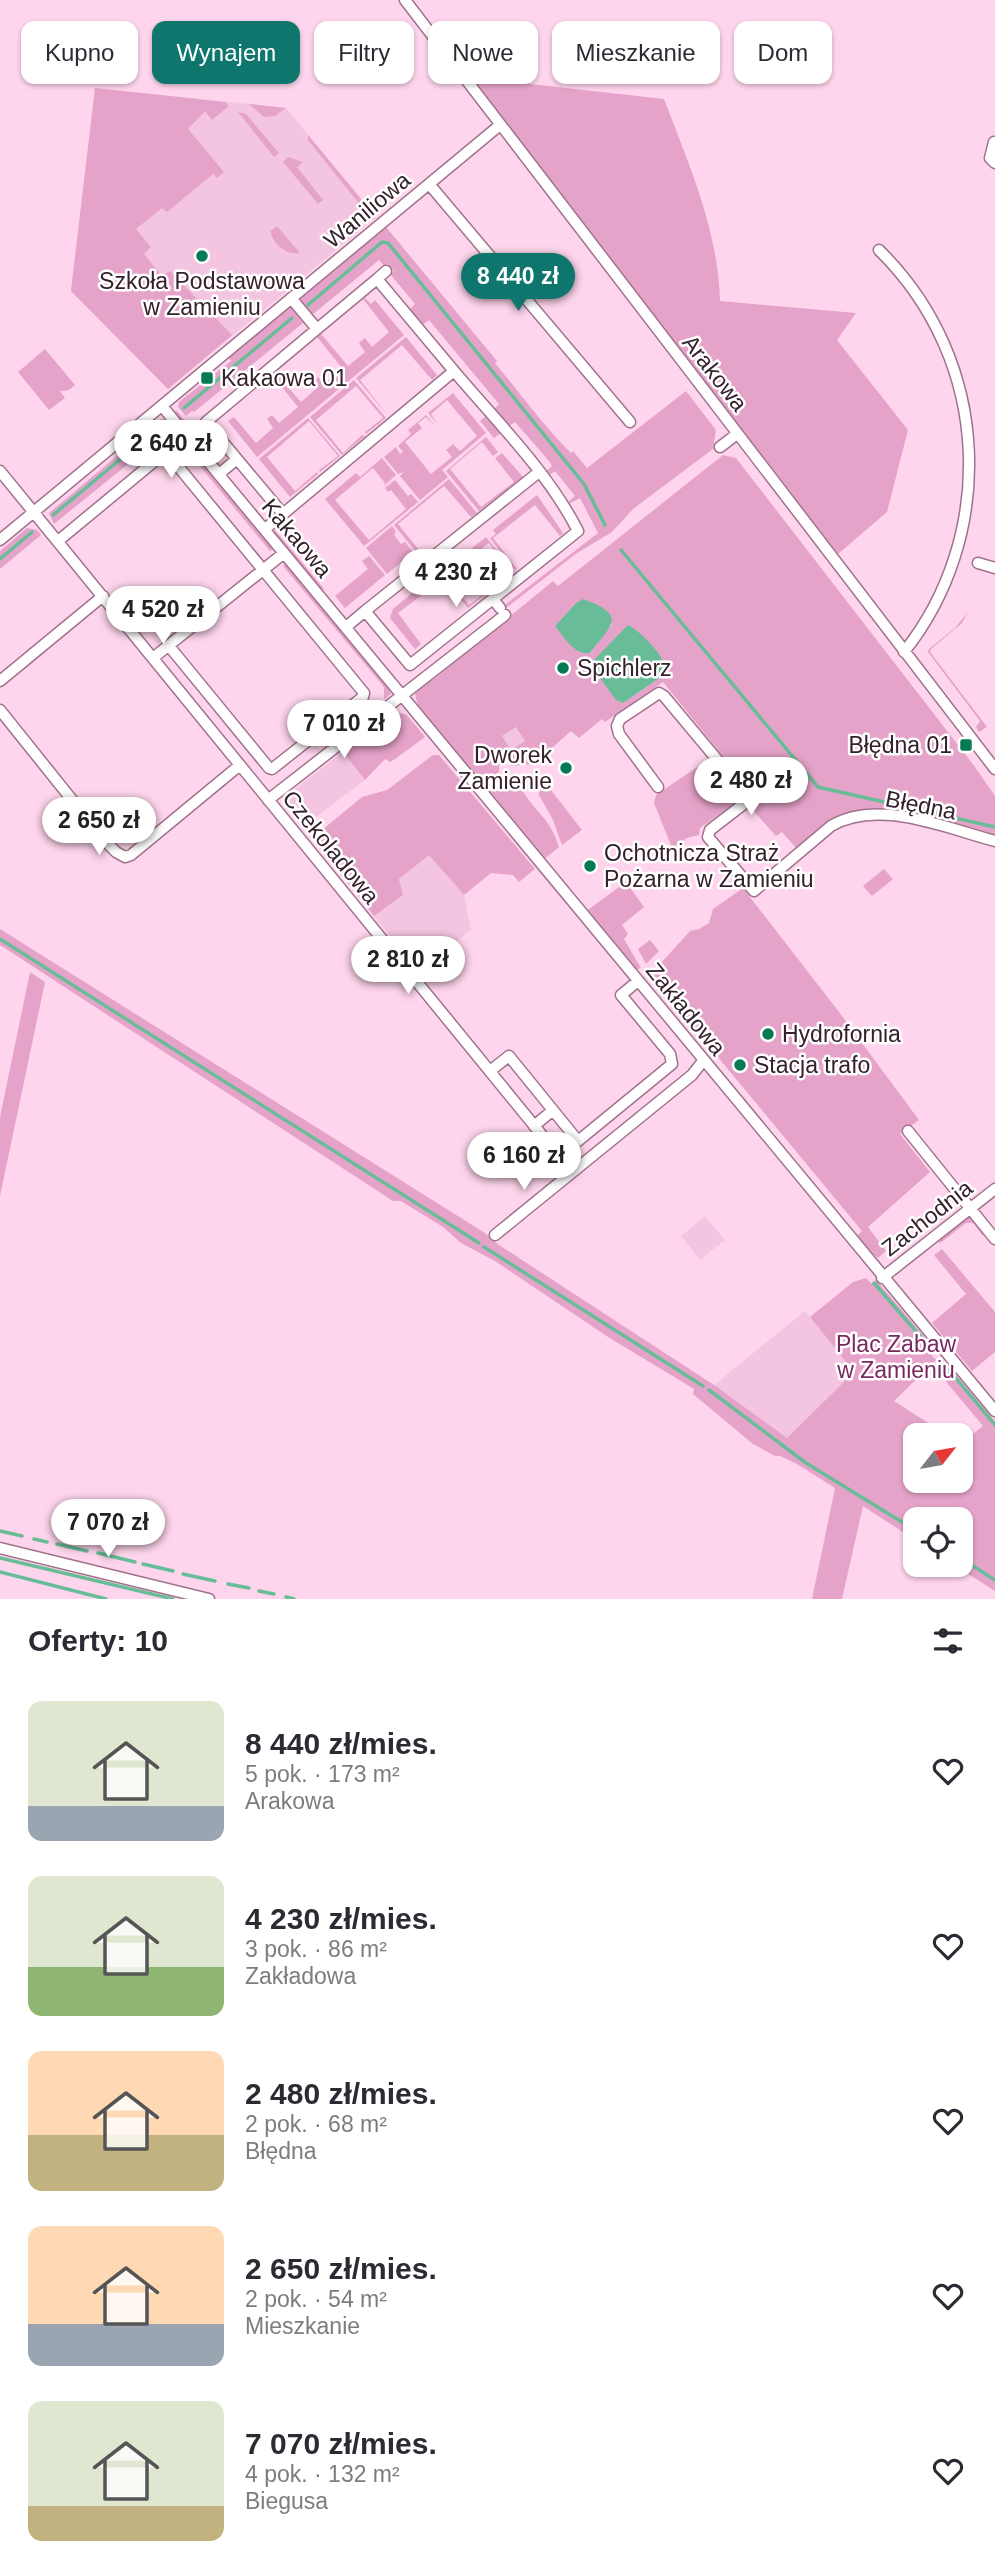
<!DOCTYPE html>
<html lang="pl">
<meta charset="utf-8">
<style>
:root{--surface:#fff;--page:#f7f7f7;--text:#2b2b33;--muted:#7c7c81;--accent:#0f766e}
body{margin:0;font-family:Helvetica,sans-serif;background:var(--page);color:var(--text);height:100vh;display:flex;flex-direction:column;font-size:26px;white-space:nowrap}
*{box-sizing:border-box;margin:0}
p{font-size:23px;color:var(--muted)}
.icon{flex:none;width:38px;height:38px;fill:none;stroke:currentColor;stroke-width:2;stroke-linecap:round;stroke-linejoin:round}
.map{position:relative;height:1599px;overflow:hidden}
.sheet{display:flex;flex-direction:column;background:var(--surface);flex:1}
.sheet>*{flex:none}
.guide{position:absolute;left:21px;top:21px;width:954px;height:63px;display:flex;gap:14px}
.needle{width:46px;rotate:59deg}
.buttons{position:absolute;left:903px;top:1423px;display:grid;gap:14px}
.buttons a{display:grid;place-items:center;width:70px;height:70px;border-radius:14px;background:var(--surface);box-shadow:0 2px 5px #0004;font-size:35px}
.price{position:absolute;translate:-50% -60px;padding:0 16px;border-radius:24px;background:#fff;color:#222;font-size:23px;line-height:46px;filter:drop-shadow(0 2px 4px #0008)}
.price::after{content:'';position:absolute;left:50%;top:42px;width:21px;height:16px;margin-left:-10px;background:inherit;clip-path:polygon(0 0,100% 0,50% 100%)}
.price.active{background:var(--accent);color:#fff}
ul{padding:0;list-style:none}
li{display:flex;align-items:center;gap:21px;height:175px;padding:0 28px}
li span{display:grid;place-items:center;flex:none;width:196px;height:140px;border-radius:14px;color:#555}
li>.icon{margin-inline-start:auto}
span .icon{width:84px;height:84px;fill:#fffc;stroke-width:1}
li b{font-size:30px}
h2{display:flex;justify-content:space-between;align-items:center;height:84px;padding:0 28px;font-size:30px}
.pill{padding:0 24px;border-radius:14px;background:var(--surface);box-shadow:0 2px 5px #0004;font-size:24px;line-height:63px}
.pill.active{background:var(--accent);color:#fff}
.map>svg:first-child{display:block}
.built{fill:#f3c5e0}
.green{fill:#e6a3ca;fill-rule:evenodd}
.water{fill:#68bd98}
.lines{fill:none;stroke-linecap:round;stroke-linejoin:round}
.stream{stroke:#68bd98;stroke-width:3.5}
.street-casing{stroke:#a0728d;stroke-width:13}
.street{stroke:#fff;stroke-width:10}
.poi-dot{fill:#067955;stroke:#fff;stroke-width:2.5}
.labels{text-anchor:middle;stroke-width:5;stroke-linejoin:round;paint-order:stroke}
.street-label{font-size:23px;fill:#34212c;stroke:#fff}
.poi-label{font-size:23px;fill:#34212c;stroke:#fff;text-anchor:start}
.park-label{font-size:23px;fill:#79285e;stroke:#fff}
</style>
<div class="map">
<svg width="995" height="1599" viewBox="0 0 995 1599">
<rect width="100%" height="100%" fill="#fed5ec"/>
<path class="built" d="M95,88l191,20 90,109 -208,172 -97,-98z
M516,727l9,14 -14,9 -9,-14z
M343,752l22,28 -61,46 -18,-22v-8z
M429,854l35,41 7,35 -27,21 -6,-7 -24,20 -40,-48 29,-21 -4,-16z
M705,1216l20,24 -25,20 -19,-24z
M805,1311l49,61 -67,67 -73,-54z"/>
<path class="green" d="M469,77l195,22c25,66 54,130 56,202l136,12 -19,27 71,90 -21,82 -49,42 -329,-428z
M95,88l130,14 4,4 -17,14 -7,-9 -17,18 36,43 -7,6 -4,-4 -46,38 -5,-4 -26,21 15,18 -7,7 18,22 8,-5 62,64 -64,54 -97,-98z
M249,104l37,4 -11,8 -11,1z
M238,112l8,2 33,39 -5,4z
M308,135l68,82 -4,3 -64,-80z
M288,157l15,5 -6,5 26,33 -5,4 -35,-42z
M277,226l23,27c-15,2 -26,-8 -30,-22z
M386,227l111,134 -2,2c24,29 48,62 76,90l2,-2 14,17 99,-77 30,39 -2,12 3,4 -84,63 -21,23 -35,21 -71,55 -4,-1 96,-74 -18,-35 -11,6 -1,-2 7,-6 -20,-25 -7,5 -3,-4 7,-6 -3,-5 -34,-39 -7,5 -15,-17 6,-6 -70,-84 -7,5 -13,-15 6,-6 -25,-30 4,-3 -6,-7 -4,2 -5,-6 -67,55 -13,-15z
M365,298l6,6 4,-4 29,35 -147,122 -29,-36 6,-4 22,26 17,-15 -6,-9 5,-4 7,8 19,-16 -26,-32 3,-3 26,30 16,-14 -5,-6 6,-5 6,7 18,-16 -25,-31 4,-3 27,32 17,-14 -6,-9 6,-5 7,9 17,-15 -26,-33z
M290,306l13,17 -109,89 -2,-1 -6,5 -8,-9 1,-5 52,-41 -3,-4z
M406,337l31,38 -5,5 -30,-35 -42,35 28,36 -32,-38z
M45,349l30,36 -6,5 -9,1 5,7 -16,12 -31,-38z
M354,380l32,38 -20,16 -1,-2 18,-14 -27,-32 -40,34 27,33 19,-18 3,1 -23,19 -32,-38z
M453,393l33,40 -44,37 6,7 -28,23 -20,-24 4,-4 -6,2 -14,-17 12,-10 4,7 3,-2 -5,-6 13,-12 -3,-4 18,-15 9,11 -9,-9 -8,6 4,5 -17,14 26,32 21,-17 -6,-7 7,-6 7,7 17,-15 -30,-36 -16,14 6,10 -9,-11z
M176,410l45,55 -4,-1 -42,-50z
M486,416l15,17 -7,5 -14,-17z
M308,418l32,38 -20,16 -1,-2 19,-14 -29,-35 -42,36 28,34 22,-19 1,2 -28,23 -31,-38z
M161,419h4l7,8 101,122 -3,2 -100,-121 -116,94 -5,-11z
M486,437l12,15 -5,4 -11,-14 -32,27 31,38 33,-25 -19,-24 7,-5 21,24 -44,34 -33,-40z
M723,455l13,3 239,309 20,29v41l-136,-24 -29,8 -34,27 -14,-16 -6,4 -26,-29 5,-11 -92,-114 -58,40 -3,-3 -23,19 -8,-7 -37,33 -23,2 -8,-9 -4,4v11l-16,12h-4l-17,-20 -10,-18 -34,-40 -3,-12 5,-7 14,-8 119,-98 5,5zM575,604l37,20 -22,29 -35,-27zM638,632l30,40 -45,31zM516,727l9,14 -14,9 -9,-14z
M382,458l14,17 -12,11 1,-3 -12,-15 -38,32 34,40 37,-31 -15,-19 -3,2 -3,-4 10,-8 13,16 3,-2 7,8 -54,44 -39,-47 31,-26 4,4z
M449,479l28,34 -6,4 -27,-31 -46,38 25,31 -3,2 -26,-32z
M537,495l26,38 -3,3 -25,-31 -42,33 24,31 -2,1 -25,-32 6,-4 -3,-4z
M392,526l4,6 -2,3 7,9 4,-2 8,10 -26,22 -21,-26z
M27,528l10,2 4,5 -41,34v-18z
M274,529l51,61 -6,-3 -44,-52z
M486,537l27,35 -45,36 -28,-36 24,-18 3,5 -22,17 24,29 16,-12 -2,-4 7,-6 3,3 18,-14 -22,-29 -19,14 -3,-5z
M369,556l16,19 -40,33 -10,-12 33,-27 -6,-8z
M285,564l104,124 2,6 -7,5v-12l-101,-121z
M430,578l4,5 7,-5 2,1 -45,34 23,31 -6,5 -25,-31 3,-9z
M968,612l-6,11 -32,27v2l57,75 -8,5 -3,-5 4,-6 -52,-69 1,-3 26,-21z
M394,713l12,1 19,23 -30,22 -5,3 -5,-3 -20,21 -22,-28z
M433,755h6l96,114 -16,13 -6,-7 -22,-2 -27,22 -35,-40 -30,24 4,16 -29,21 -55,-69 -3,-12 46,-38 25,-7z
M709,759l29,34v8l-38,27 -1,7 -12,3 -15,10 -18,-45 2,-8z
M509,775c8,7 11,13 17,21 15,22 24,23 33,51l-17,14 -55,-67c2,-10 13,-15 22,-19z
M547,785l35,45 -20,15 -9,-25 -14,-25v-3z
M884,869l9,10 -21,17 -9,-10z
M626,882l18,25 -22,18 6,9 -4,5 17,29 -8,3 -48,-59z
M743,888l96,124 80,108 -19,14 30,38 -62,55 18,24 -8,7 -10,-8 -11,-14 5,-5 -212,-256 40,-44 9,-2 10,-6 4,-14z
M0,929l485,304 14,12 215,140 73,53 67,-66 -44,-55 43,-35 13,-4 6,6 4,-4 54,63 -4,6 10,11 -42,41 53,34h-32v45h46v-37l22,-17 -36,-43 -3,-13 7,-1 44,52v170l-41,-26 7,-1v-45h-46v21l-52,-34 -21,93h-30l23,-111 -38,-24 -17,-8h-5l-22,-12 -60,-50 1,-5 -86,-52 -113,-76 -34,-18 -18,-16 -42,-26h-8l-393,-256z
M650,940l9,11 -13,13 -8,-15z
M30,972l15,10 -45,214v-79z
M968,1217l4,1 13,16 -2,2 -10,-13h-7l-27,21 1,-6z
M942,1249l53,63v40l-23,19 -40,-48 34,-29 -32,-39z"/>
<path class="water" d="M583,599c45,16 29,26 7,54 -15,3 -26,-16 -35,-27l20,-22z
M628,625c13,6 37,32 40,47l-45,31 -7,-3 -26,-36z"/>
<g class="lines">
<path class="stream" d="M308,305l74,-63 6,1 196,241 21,41
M184,408l108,-90
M53,515l110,-91
M621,550l197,237 177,40
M0,559l32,-27
M0,939l479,304
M484,1247l219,139
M874,1283l53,61
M949,1370l46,55
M709,1390l97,73 109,67
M0,1531l22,5
M34,1539l13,3
M57,1544l30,7
M98,1553l37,9
M0,1558l173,41
M961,1558l34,22
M143,1564l30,7
M0,1572l106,27
M183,1574l32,7
M228,1584l21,4
M259,1591l15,3
M286,1597l8,2"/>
<g class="street-casing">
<path id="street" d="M405,0l590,769
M994,142l-4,16 5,5
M429,184l201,238
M879,250c115,113 116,288 25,402
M377,279l9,-8
M454,371c43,51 94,101 124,160l-168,134 -45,-54 174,-139
M162,406l833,1005
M720,447l17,-13
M0,471l572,701
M219,474l18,-15
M283,514l-77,-92 111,-93
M265,529l189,-158 -77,-92 -60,50 -26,-31
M0,540l500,-415
M58,541l104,-86 6,-1 196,239 -1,4 -91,72 -3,-1 -100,-122
M978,563l17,5
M493,599l7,9
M346,627l19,-16
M153,658l131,-105
M0,681l103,-85
M0,710l105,131 11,11 9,5 6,-2 109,-90
M322,729l14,18
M658,787l-39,-53 -2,-8 3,-7 39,-26 5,3 81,97v10l-35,27 -2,7 46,54 77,-65c47,-28 115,2 164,15
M268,800l237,-185
M490,1071l19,-15 69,85 94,-77 -2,-10 -49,-59 17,-14
M534,1126l19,-16
M908,1131l87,108
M495,1235l197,-160 11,-14
M882,1278l113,-89
M0,1548l209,51"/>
</g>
<use href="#street" class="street"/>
</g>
<g class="poi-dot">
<circle cx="202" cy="256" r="7"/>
<rect x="200" y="371" width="14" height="14" rx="3.5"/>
<circle cx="563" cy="668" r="7"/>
<rect x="959" y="738" width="14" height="14" rx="3.5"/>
<circle cx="566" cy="768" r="7"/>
<circle cx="590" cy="866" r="7"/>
<circle cx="768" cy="1034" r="7"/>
<circle cx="740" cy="1065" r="7"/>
</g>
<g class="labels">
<g class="street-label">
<text transform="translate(367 210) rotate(-40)" y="8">Waniliowa</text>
<text transform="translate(715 373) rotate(52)" y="8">Arakowa</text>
<text transform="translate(297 538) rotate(50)" y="8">Kakaowa</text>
<text transform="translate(921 805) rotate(11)" y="8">Błędna</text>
<text transform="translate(331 847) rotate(51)" y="8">Czekoladowa</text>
<text transform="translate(686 1009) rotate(51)" y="8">Zakładowa</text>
<text transform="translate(927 1218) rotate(-38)" y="8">Zachodnia</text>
</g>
<g class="poi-label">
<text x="202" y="289" text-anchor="middle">Szkoła Podstawowa<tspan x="202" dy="26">w Zamieniu</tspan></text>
<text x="221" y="386">Kakaowa 01</text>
<text x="577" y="676">Spichlerz</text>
<text x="952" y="753" text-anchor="end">Błędna 01</text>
<text x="552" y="763" text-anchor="end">Dworek<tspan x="552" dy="26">Zamienie</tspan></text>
<text x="604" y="861">Ochotnicza Straż<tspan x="604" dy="26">Pożarna w Zamieniu</tspan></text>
<text x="782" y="1042">Hydrofornia</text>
<text x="754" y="1073">Stacja trafo</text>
</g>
<g class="park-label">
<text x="896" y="1352">Plac Zabaw<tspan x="896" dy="26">w Zamieniu</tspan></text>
</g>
</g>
</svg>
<div class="buttons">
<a><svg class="needle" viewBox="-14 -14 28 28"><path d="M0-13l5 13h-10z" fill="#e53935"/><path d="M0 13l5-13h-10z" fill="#7c7c81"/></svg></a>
<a><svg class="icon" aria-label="locate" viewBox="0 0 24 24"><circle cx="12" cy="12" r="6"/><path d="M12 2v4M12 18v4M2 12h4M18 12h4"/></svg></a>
</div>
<b class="price active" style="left:518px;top:313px">8 440 zł</b>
<b class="price" style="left:171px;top:480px">2 640 zł</b>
<b class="price" style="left:456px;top:609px">4 230 zł</b>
<b class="price" style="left:163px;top:646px">4 520 zł</b>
<b class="price" style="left:344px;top:760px">7 010 zł</b>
<b class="price" style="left:751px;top:817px">2 480 zł</b>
<b class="price" style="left:99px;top:857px">2 650 zł</b>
<b class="price" style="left:408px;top:996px">2 810 zł</b>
<b class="price" style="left:524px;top:1192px">6 160 zł</b>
<b class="price" style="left:108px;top:1559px">7 070 zł</b>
<div class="guide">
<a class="pill">Kupno</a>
<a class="pill active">Wynajem</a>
<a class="pill">Filtry</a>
<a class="pill">Nowe</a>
<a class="pill">Mieszkanie</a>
<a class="pill">Dom</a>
</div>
</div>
<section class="sheet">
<h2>Oferty: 10<svg class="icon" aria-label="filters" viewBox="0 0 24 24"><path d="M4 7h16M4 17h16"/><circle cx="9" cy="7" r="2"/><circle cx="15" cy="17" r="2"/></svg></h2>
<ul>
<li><span style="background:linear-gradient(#dfe7d0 75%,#9aa5b1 0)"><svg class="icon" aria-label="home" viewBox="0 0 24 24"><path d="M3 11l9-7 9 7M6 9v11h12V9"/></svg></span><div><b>8 440 zł/mies.</b><p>5 pok. · 173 m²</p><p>Arakowa</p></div><svg class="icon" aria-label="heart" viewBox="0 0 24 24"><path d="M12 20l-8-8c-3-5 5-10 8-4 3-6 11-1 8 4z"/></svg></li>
<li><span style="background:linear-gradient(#dfe7d0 65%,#8fb573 0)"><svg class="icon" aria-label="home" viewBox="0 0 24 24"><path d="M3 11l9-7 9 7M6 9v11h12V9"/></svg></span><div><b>4 230 zł/mies.</b><p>3 pok. · 86 m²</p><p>Zakładowa</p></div><svg class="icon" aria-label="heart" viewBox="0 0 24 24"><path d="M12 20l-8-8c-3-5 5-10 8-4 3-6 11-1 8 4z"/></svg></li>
<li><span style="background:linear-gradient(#ffd9b3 60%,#c2b280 0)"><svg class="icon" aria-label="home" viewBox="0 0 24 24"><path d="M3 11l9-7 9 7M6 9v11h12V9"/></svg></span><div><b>2 480 zł/mies.</b><p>2 pok. · 68 m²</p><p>Błędna</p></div><svg class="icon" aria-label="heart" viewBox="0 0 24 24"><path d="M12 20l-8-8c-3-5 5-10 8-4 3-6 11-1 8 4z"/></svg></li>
<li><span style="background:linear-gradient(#ffd9b3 70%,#9aa5b1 0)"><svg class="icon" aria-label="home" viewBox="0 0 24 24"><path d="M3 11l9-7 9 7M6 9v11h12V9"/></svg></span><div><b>2 650 zł/mies.</b><p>2 pok. · 54 m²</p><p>Mieszkanie</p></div><svg class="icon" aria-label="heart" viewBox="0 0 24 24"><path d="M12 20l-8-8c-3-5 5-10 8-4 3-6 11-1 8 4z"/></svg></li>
<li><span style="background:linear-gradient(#dfe7d0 75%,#c2b280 0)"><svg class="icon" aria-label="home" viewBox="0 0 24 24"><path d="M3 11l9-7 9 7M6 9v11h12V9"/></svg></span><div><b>7 070 zł/mies.</b><p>4 pok. · 132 m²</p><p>Biegusa</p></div><svg class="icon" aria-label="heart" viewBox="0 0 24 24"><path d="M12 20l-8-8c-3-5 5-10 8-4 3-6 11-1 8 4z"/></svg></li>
</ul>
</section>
